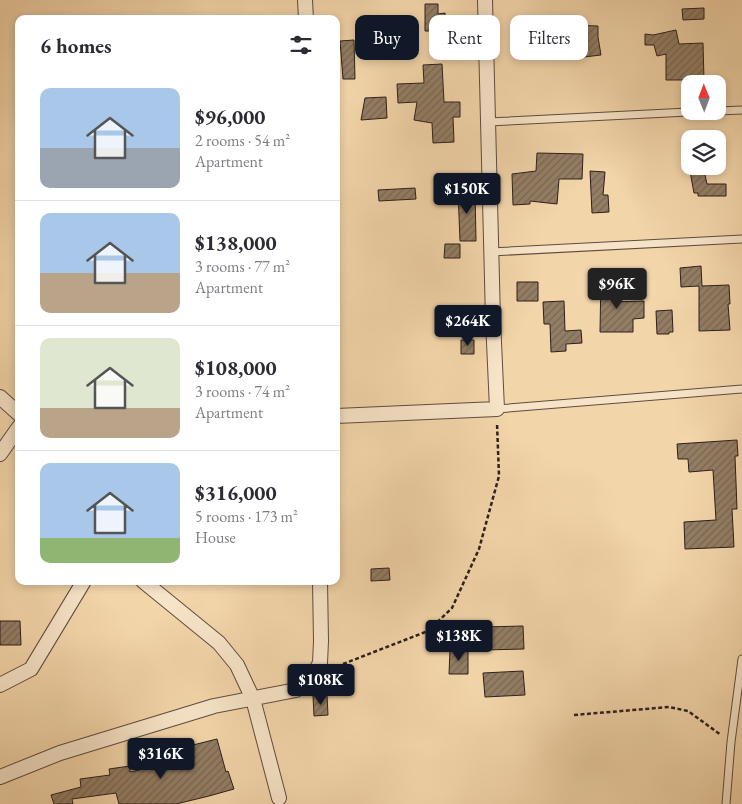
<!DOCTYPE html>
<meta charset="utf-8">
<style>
:root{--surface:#fff;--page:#f2f2f3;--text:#2b2b33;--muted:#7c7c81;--line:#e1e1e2;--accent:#111827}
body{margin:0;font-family:"EB Garamond",serif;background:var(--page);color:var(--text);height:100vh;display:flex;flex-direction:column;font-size:19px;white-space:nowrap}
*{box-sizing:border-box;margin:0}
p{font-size:16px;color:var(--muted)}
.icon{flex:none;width:28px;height:28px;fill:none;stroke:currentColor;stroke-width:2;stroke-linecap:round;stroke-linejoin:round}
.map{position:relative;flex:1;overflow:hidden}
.panel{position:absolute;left:15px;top:15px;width:325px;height:570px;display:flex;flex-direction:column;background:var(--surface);border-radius:10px;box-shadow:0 2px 8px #0003}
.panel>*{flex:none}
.banner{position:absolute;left:355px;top:15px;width:311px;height:45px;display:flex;gap:10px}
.needle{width:32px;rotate:359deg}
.fabs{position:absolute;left:681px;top:75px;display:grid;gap:10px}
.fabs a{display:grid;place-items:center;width:45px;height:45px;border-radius:10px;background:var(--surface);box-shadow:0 2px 8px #0003;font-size:25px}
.price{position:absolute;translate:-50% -42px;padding:0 11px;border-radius:5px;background:var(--accent);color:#fff;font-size:16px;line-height:32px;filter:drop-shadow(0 1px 2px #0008)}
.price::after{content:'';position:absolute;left:50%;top:30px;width:15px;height:11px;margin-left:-8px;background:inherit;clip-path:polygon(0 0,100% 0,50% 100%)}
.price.selected{background:#222;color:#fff}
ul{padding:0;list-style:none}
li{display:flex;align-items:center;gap:15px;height:125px;padding:0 25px}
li+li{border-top:1px solid var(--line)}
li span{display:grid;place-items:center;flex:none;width:140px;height:100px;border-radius:10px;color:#555}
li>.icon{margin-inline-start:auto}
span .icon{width:60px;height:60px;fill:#fffc;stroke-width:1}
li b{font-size:21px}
h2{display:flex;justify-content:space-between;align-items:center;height:60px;padding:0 25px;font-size:21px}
.pill{padding:0 18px;border-radius:10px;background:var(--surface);box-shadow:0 2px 8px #0003;font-size:18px;line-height:45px}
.pill.selected{background:var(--accent);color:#fff}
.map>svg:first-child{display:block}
.building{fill:url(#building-hatch);stroke:#2c1f1b}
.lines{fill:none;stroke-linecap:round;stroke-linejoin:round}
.lane-casing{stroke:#5e4c3f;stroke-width:9}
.street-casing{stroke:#5e4c3f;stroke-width:16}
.path{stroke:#2c1f1b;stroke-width:2.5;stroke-dasharray:4 2.5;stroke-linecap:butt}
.lane{stroke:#f7e4c8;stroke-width:7}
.street{stroke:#f7e4c8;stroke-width:14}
</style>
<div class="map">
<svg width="742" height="804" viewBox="0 0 742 804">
<defs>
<pattern id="building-hatch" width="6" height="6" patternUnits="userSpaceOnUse" patternTransform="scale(1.25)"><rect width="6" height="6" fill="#937e65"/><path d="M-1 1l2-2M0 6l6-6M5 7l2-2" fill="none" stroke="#786752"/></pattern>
</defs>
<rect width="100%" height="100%" fill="#f3d5aa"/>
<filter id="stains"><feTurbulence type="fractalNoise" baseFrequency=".004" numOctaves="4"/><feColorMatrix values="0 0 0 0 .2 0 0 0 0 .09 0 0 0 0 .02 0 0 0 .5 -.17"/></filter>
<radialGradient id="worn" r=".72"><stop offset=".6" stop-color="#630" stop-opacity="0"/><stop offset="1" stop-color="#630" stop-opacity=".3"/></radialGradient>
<path class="building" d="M425,4h13v10l7,-1 1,18h-21z
M704,8v11l-21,1 -1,-11z
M567,25l31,1v11l3,18 -17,2 -2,-12h-31v2h-17l1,-15h31z
M676,30l3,14 24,-1 1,37h-38v-26l-9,2 -3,-11h-9v-11l8,1z
M354,40l1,39h-12l-3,-38z
M442,64l2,38h16v15h-7l1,25 -21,1 -1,-20 -18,-3 3,-18 -19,1 -1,-19 27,-1 -1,-18z
M386,97l1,21 -26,2 4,-22z
M537,153l46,1 -1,25h-23l-2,25 -27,-3v3l-17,1 -1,-31 24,-3z
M689,166h14l4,18h19v12h-28v-3h-4z
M590,171l15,1 -2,23h5l1,17 -17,1z
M415,188l1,11 -37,2 -1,-11z
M475,190l1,51h-16l-2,-50z
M445,244h15v14h-16z
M701,266l1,20 27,-1 1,19h-2l2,26 -31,1v-45l-18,1 -1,-19z
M601,274h11v28l32,-1v17l-11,1v13h-33z
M517,282h21v19h-21z
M564,301l1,30 16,-1 1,13 -16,1v7l-15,1 -1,-28h-6l-1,-22z
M672,310l1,22h-4v2h-12l-1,-23z
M461,340h13v14h-13z
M737,440l1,16h-3l2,53h-5l2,38 -49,2 -1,-27 32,-2 -3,-50 -24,2 -1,-13h-10l-1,-15z
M389,568l1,12 -19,1v-12z
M0,621h20l1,24h-21z
M523,626l1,23 -40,1v-23z
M450,650l18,1v23h-19z
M523,671l2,24 -40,2 -2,-24z
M327,695l1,20 -14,1 -1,-20z
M217,739l9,33 2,-1 6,18 -25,7 -33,8h-57l-3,-11 -44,6 1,5h-19l-3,-9 30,-8 -1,-8 30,-4 -1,-6 21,-3v6l41,-9 -2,-12z"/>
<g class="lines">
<g class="lane-casing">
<path id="lane" d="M718,111l24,-1
M488,122l220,-11
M491,252l251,-13
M497,409l245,-20
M726,804l5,-62 11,-83"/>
</g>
<g class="street-casing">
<path id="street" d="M305,0l1,19
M0,397l19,17
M336,416l161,-7 -4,-89 -8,-320
M0,454l19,-27
M143,581l76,62 18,22 16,34 26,99
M0,685l31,-16 53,-88
M0,777l60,-24 154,-47 82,-16 16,-13 8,-14 1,-22 -1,-60"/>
</g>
<path class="path" d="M343,664l85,-33 24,-23 27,-59 20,-73 -2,-53
M574,715l95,-8 19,4 33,24"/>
<use href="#lane" class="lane"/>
<use href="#street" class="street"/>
</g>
<rect width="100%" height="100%" filter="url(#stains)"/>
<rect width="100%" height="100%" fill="url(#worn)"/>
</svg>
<div class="fabs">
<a><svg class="needle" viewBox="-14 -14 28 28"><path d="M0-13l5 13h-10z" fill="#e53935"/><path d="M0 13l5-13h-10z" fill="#7c7c81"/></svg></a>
<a><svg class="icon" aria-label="layers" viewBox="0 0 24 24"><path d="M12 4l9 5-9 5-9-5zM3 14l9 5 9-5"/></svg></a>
</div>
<b class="price" style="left:467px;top:215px">$150K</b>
<b class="price selected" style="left:617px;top:310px">$96K</b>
<b class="price" style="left:468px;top:347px">$264K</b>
<b class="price" style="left:459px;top:662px">$138K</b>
<b class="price" style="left:321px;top:706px">$108K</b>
<b class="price" style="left:161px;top:780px">$316K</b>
<div class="banner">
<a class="pill selected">Buy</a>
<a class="pill">Rent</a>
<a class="pill">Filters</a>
</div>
<section class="panel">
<h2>6 homes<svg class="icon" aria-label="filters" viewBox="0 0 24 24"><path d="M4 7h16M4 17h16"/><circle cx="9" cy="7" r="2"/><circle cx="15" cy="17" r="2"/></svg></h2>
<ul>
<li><span style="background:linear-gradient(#a9c7e8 60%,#9aa5b1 0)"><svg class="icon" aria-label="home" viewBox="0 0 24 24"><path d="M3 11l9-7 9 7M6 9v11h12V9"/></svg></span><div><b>$96,000</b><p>2 rooms · 54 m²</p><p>Apartment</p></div></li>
<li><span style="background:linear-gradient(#a9c7e8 60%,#b9a48a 0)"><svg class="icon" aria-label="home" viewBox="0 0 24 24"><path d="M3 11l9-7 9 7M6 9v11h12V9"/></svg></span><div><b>$138,000</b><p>3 rooms · 77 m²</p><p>Apartment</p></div></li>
<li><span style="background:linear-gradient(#dfe7d0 70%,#b9a48a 0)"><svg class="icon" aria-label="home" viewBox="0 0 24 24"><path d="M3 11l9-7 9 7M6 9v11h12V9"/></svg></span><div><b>$108,000</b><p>3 rooms · 74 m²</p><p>Apartment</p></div></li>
<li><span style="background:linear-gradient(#a9c7e8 75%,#8fb573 0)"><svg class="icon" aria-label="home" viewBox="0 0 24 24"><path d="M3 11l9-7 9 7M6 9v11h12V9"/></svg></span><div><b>$316,000</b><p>5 rooms · 173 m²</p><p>House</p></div></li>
</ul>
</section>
</div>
